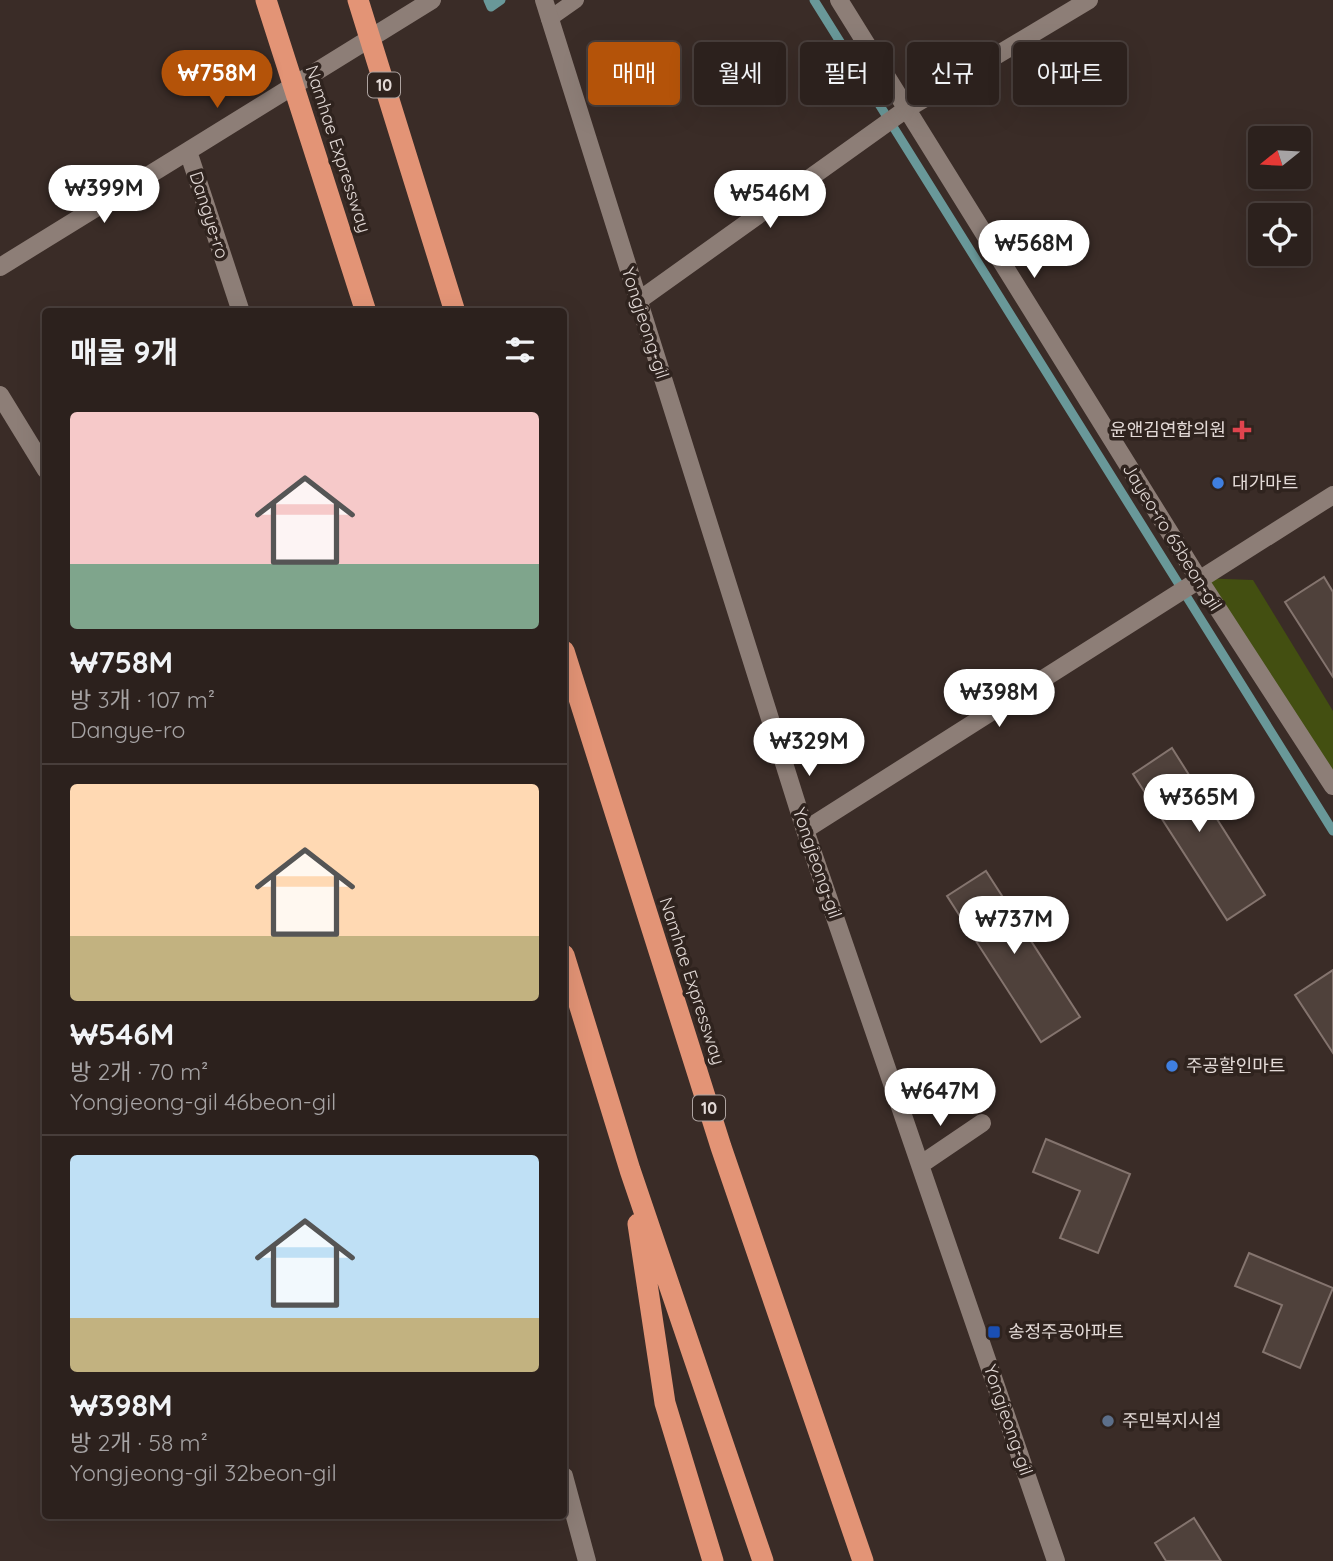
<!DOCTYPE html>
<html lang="ko">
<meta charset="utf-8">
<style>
:root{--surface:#2c211d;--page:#382e2a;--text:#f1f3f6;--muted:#a6a3a4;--line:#483e3b;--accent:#b45309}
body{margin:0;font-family:Quicksand,"Noto Sans KR",sans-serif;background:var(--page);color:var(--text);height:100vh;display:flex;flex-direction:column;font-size:26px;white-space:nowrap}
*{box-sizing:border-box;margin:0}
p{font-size:23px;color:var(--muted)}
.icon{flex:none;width:38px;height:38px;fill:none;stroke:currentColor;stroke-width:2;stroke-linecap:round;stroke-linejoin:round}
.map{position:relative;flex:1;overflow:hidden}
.drawer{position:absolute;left:42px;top:308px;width:525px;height:1211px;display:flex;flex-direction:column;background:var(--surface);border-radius:7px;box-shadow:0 7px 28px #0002,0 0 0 2px var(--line)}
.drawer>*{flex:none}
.top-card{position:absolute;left:588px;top:42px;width:639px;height:63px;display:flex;gap:14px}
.needle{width:46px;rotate:252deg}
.fabs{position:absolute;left:1248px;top:126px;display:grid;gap:14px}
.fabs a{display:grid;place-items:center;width:63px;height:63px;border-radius:7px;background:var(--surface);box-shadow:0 7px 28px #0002,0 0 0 2px var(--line);font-size:35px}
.price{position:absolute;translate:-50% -60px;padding:0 16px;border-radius:24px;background:#fff;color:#222;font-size:23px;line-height:46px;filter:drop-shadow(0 2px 4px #0008)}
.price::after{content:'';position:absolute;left:50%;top:42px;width:21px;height:16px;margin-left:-10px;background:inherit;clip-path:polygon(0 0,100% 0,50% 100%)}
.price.on{background:var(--accent);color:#fff}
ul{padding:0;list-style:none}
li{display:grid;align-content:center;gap:14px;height:371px;padding:0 28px}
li+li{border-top:2px solid var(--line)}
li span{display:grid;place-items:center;height:217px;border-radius:7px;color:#555}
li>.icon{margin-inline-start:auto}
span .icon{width:126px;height:126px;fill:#fffc;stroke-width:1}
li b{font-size:30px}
h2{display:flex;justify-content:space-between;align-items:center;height:84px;padding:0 28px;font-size:30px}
.chip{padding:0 24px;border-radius:7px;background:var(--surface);box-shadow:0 7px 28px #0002,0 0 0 2px var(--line);font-size:24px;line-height:63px}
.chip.on{background:var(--accent);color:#fff}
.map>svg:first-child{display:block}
.green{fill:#434f11}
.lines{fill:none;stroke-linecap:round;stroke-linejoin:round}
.stream{stroke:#699899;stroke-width:9}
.building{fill:#4f413b;stroke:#84746e;stroke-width:2}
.lane{stroke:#8d7e77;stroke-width:16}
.street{stroke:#8d7e77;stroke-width:18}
.highway{stroke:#e39476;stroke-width:21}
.health-dot{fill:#e0444e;stroke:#2f231e;stroke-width:2.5}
.shop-dot{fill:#3f7fe0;stroke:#2f231e;stroke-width:2.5}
.transit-dot{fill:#1a4fb4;stroke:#2f231e;stroke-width:2.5}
.service-dot{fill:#5c6f8a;stroke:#2f231e;stroke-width:2.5}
.labels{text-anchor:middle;stroke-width:7;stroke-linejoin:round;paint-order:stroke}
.shield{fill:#2f231e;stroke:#ada3a0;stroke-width:2}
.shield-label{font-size:16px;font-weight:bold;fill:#e3dad7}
.street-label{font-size:18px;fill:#e3dad7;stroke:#2f231e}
.poi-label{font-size:18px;fill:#e3dad7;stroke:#2f231e;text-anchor:start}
</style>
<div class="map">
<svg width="1333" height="1561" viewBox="0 0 1333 1561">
<rect width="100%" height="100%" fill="#3a2c27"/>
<path class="green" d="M1198,578l55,2 80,131v75z"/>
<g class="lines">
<path class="stream" d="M488,0l3,7 10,-7
M814,0l519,831"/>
</g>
<path class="building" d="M1324,577l9,15v85l-48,-75z
M1172,748l93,147 -38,25 -94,-146z
M986,871l94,146 -39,25 -94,-146z
M1333,970v83l-38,-58z
M1046,1139l84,35 -32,79 -38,-15 20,-47 -47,-19z
M1249,1253l84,35 -33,80 -37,-16 19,-47 -47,-19z
M1194,1518l27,43h-55l-11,-18z"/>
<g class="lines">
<path class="lane" d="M549,19l27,-19"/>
<path class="street" d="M544,0l261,830 251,731
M839,0l359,578 135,208
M0,267l188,-116
M638,301l267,-191 184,-110
M241,312l-53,-161 244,-151
M0,395l46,75
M805,830l528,-335
M920,1165l62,-42
M564,1476l23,85"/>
<path class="highway" d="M266,0l100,312
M358,0l97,312
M564,651l157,496 142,414
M564,955l66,215 133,391
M638,1224l27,179 48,158"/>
</g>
<path class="health-dot" d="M1238.5 419.5h7v7h7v7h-7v7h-7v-7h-7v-7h7z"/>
<g class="shop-dot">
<circle cx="1218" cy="483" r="7"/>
<circle cx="1172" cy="1066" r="7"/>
</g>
<rect class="transit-dot" x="987" y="1325" width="14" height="14" rx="3.5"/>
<circle class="service-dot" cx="1108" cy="1421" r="7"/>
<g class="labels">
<g class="shield">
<rect x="368" y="72.5" width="32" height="25" rx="5"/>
<rect x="693" y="1095.5" width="32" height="25" rx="5"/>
</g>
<g class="shield-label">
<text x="384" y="91">10</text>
<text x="709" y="1114">10</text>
</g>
<g class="street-label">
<text transform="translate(338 149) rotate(72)" y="6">Namhae Expressway</text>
<text transform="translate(209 215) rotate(72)" y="6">Dangye-ro</text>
<text transform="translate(645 323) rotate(72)" y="6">Yongjeong-gil</text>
<text transform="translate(1172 537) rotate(58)" y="6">Jayeo-ro 65beon-gil</text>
<text transform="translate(817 863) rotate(71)" y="6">Yongjeong-gil</text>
<text transform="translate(692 981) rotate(72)" y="6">Namhae Expressway</text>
<text transform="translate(1008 1420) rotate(71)" y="6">Yongjeong-gil</text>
</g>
<g class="poi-label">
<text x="1226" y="436" text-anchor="end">윤앤김연합의원</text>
<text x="1232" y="489">대가마트</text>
<text x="1186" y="1072">주공할인마트</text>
<text x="1008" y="1338">송정주공아파트</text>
<text x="1122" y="1427">주민복지시설</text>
</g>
</g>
</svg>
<div class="fabs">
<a><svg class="needle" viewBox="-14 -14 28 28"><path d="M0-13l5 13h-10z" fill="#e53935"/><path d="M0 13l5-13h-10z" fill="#a6a3a4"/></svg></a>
<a><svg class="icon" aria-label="locate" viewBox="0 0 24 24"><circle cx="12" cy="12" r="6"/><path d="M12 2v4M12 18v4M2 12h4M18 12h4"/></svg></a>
</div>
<b class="price on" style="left:217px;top:110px">₩758M</b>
<b class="price" style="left:104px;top:225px">₩399M</b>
<b class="price" style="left:770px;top:230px">₩546M</b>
<b class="price" style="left:1034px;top:280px">₩568M</b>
<b class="price" style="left:999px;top:729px">₩398M</b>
<b class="price" style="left:809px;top:778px">₩329M</b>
<b class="price" style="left:1199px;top:834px">₩365M</b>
<b class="price" style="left:1014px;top:956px">₩737M</b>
<b class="price" style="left:940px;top:1128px">₩647M</b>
<div class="top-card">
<a class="chip on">매매</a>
<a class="chip">월세</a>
<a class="chip">필터</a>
<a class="chip">신규</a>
<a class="chip">아파트</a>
</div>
<section class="drawer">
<h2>매물 9개<svg class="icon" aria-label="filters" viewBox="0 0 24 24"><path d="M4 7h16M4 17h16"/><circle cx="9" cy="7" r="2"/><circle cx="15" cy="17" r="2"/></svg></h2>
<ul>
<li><span style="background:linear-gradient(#f6c9c9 70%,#7fa58c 0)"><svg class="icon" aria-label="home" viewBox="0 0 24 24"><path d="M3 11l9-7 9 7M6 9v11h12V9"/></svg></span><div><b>₩758M</b><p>방 3개 · 107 m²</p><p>Dangye-ro</p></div></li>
<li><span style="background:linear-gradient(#ffd9b3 70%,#c2b280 0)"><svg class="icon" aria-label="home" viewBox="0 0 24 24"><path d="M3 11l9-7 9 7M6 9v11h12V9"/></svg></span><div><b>₩546M</b><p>방 2개 · 70 m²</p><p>Yongjeong-gil 46beon-gil</p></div></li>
<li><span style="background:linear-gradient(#bfe0f5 75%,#c2b280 0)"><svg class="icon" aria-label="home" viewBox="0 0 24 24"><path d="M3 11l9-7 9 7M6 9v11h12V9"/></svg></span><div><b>₩398M</b><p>방 2개 · 58 m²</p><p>Yongjeong-gil 32beon-gil</p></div></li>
</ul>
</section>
</div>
